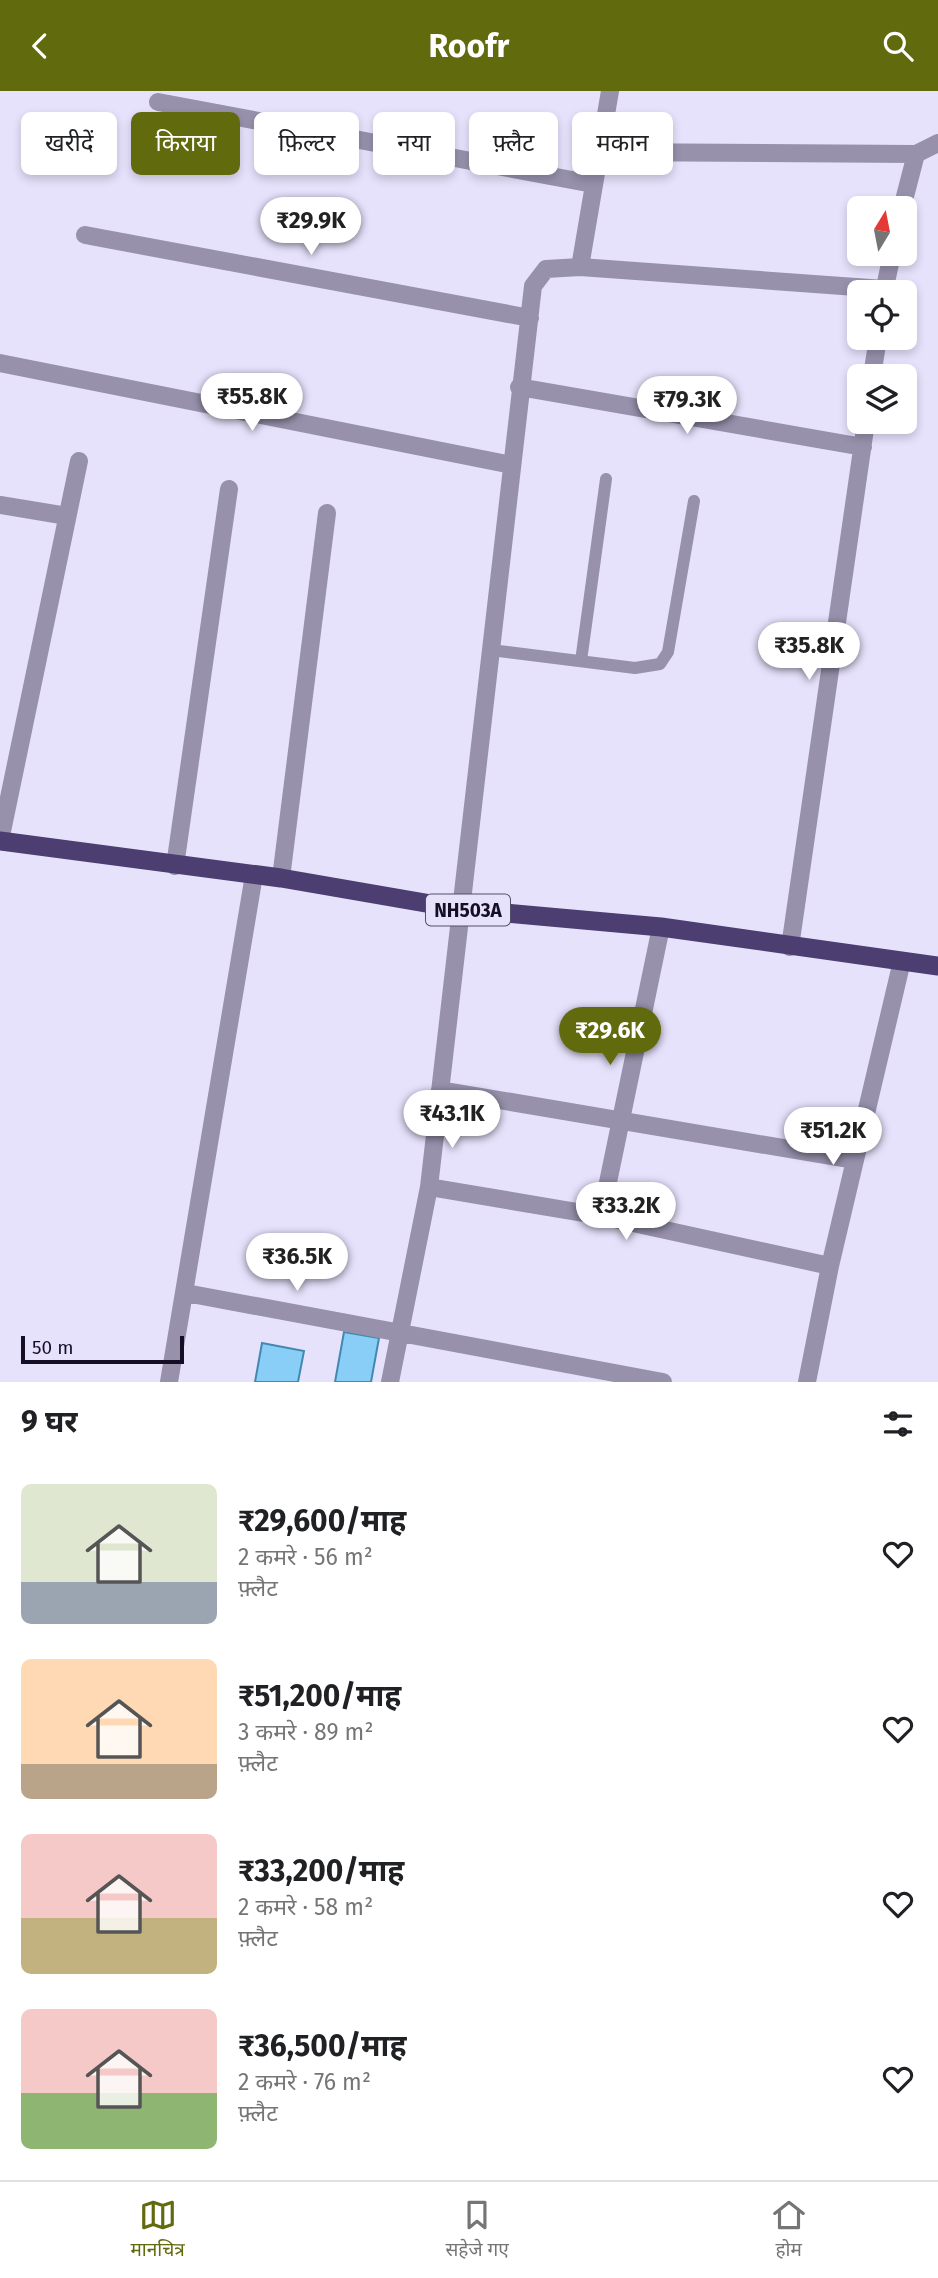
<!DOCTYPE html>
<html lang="hi">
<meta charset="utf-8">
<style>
:root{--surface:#fff;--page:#f2f2f2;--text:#202124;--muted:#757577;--line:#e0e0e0;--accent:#626a0e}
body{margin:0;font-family:"Fira Sans","Noto Sans Devanagari",sans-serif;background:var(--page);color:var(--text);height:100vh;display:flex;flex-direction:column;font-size:26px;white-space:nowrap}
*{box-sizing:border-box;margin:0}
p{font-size:23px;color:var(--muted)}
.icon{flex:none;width:38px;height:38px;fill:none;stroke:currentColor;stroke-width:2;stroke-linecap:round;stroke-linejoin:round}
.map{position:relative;height:1291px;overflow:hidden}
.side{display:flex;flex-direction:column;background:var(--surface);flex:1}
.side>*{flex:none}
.guide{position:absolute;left:21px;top:21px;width:896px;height:63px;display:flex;gap:14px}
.needle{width:46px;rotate:10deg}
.buttons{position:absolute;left:847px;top:105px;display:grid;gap:14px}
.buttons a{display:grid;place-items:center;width:70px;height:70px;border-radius:10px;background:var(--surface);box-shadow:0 4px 10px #0003;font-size:35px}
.scale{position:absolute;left:21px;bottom:18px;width:163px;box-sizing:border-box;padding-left:7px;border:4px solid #150e25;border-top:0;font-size:19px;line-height:24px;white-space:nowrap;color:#150e25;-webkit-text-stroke:5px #e7e2fc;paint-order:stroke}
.price{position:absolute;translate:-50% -60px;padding:0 16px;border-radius:24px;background:#fff;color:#222;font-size:23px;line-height:46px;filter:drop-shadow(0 2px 4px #0008)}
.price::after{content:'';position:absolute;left:50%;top:42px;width:21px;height:16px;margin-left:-10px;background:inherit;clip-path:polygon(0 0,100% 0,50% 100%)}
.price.on{background:var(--accent);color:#fff}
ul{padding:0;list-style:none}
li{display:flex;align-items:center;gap:21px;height:175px;padding:0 21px}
li span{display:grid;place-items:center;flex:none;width:196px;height:140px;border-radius:10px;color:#555}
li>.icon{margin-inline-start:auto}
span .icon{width:84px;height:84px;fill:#fffc;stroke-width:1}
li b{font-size:30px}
h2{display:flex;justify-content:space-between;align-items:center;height:84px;padding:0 21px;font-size:30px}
.pill{padding:0 24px;border-radius:10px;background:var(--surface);box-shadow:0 4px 10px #0003;font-size:24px;line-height:63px}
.pill.on{background:var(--accent);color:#fff}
header{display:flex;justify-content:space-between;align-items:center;height:91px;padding:0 21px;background:var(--accent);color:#fff;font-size:32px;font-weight:700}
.tab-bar{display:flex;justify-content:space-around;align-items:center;height:98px;border-top:2px solid var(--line);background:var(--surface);font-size:19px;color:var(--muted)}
.tab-bar a{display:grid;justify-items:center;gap:4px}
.tab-bar .on{color:var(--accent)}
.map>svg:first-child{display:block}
.building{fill:#88cef7;stroke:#4389af;stroke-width:2}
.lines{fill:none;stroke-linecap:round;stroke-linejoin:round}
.service{stroke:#9791ac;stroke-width:12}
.minor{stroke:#9791ac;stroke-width:18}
.trunk{stroke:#4c3e70;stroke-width:19}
.labels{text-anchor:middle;stroke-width:6;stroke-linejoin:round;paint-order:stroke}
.shield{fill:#e7e2fc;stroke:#544e66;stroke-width:2}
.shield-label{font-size:19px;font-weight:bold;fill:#150e25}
</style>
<header><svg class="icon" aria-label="back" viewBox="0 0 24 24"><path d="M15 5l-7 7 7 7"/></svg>Roofr<svg class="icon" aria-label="search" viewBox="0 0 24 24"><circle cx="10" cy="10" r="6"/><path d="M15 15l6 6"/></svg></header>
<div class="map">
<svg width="938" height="1291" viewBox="0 0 938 1291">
<rect width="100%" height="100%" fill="#e7e2fc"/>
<path class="building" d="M344,1241l35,6 -8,44h-36z
M262,1252l42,8 -6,31h-43z"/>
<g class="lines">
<path class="service" d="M491,559l144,18 25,-4 8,-12 26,-151
M581,570l25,-182"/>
<path class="minor" d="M158,11l435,82
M599,61l317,2 -14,54
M916,63l22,-11
M85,144l445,83
M580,176l30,-176
M884,201l8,-38
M0,272l512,102
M872,285l6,-38
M519,296l344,60
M0,414l67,11
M0,750l79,-380
M175,775l54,-377
M281,787l46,-365
M790,856l76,-525
M440,999l414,70
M429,1096l172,29 229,50
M601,1125l60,-289
M186,1202l477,89
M169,1291l85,-507
M390,1291l39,-195 104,-901 13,-17 34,-2 304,22
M807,1291l23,-116 72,-305"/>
<path class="trunk" d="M0,750l281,37 179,31 201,18 277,39"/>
</g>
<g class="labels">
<rect class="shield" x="426" y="803.5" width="84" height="31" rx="5"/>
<g class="shield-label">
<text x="468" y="826">NH503A</text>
</g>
</g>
</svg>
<div class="buttons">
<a><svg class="needle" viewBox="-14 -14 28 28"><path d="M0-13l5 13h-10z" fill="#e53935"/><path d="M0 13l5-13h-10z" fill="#757577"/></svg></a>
<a><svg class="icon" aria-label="locate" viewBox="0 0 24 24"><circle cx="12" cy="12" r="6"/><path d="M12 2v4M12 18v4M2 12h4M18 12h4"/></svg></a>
<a><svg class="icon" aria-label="layers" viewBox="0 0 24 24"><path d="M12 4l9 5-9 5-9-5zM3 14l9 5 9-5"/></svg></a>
</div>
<div class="scale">50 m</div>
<b class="price" style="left:311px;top:166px">₹29.9K</b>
<b class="price" style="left:252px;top:342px">₹55.8K</b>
<b class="price" style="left:687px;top:345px">₹79.3K</b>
<b class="price" style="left:809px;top:591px">₹35.8K</b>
<b class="price on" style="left:610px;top:976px">₹29.6K</b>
<b class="price" style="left:452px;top:1059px">₹43.1K</b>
<b class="price" style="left:833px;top:1076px">₹51.2K</b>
<b class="price" style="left:626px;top:1151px">₹33.2K</b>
<b class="price" style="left:297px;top:1202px">₹36.5K</b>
<div class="guide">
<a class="pill">खरीदें</a>
<a class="pill on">किराया</a>
<a class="pill">फ़िल्टर</a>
<a class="pill">नया</a>
<a class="pill">फ़्लैट</a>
<a class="pill">मकान</a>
</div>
</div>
<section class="side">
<h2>9 घर<svg class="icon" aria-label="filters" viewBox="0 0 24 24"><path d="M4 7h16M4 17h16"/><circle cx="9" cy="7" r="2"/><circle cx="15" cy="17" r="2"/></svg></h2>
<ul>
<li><span style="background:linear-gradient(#dfe7d0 70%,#9aa5b1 0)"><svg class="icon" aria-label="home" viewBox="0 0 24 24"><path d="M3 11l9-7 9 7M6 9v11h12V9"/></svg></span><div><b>₹29,600/माह</b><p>2 कमरे · 56 m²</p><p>फ़्लैट</p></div><svg class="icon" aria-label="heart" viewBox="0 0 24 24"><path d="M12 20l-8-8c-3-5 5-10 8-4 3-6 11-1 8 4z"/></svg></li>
<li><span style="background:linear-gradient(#ffd9b3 75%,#b9a48a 0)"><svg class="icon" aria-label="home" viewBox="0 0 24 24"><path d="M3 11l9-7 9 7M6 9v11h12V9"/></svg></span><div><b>₹51,200/माह</b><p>3 कमरे · 89 m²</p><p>फ़्लैट</p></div><svg class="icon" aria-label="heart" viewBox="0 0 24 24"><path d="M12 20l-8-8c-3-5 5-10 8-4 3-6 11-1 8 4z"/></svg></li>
<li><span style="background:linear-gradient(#f6c9c9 60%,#c2b280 0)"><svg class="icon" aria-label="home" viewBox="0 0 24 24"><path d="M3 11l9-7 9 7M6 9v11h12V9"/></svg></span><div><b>₹33,200/माह</b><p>2 कमरे · 58 m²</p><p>फ़्लैट</p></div><svg class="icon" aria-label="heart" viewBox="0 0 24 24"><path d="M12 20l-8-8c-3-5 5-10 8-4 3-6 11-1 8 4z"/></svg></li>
<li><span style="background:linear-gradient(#f6c9c9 60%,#8fb573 0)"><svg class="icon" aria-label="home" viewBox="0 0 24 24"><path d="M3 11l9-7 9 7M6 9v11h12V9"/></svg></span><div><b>₹36,500/माह</b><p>2 कमरे · 76 m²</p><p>फ़्लैट</p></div><svg class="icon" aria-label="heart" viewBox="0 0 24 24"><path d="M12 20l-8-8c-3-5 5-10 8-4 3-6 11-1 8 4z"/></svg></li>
</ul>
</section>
<nav class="tab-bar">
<a class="on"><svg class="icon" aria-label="map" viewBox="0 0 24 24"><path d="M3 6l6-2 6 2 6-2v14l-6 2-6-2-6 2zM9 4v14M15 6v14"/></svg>मानचित्र</a>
<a><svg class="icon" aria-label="saved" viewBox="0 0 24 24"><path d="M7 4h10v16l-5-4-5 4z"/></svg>सहेजे गए</a>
<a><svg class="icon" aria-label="home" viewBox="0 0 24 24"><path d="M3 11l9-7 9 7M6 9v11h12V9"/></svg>होम</a>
</nav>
